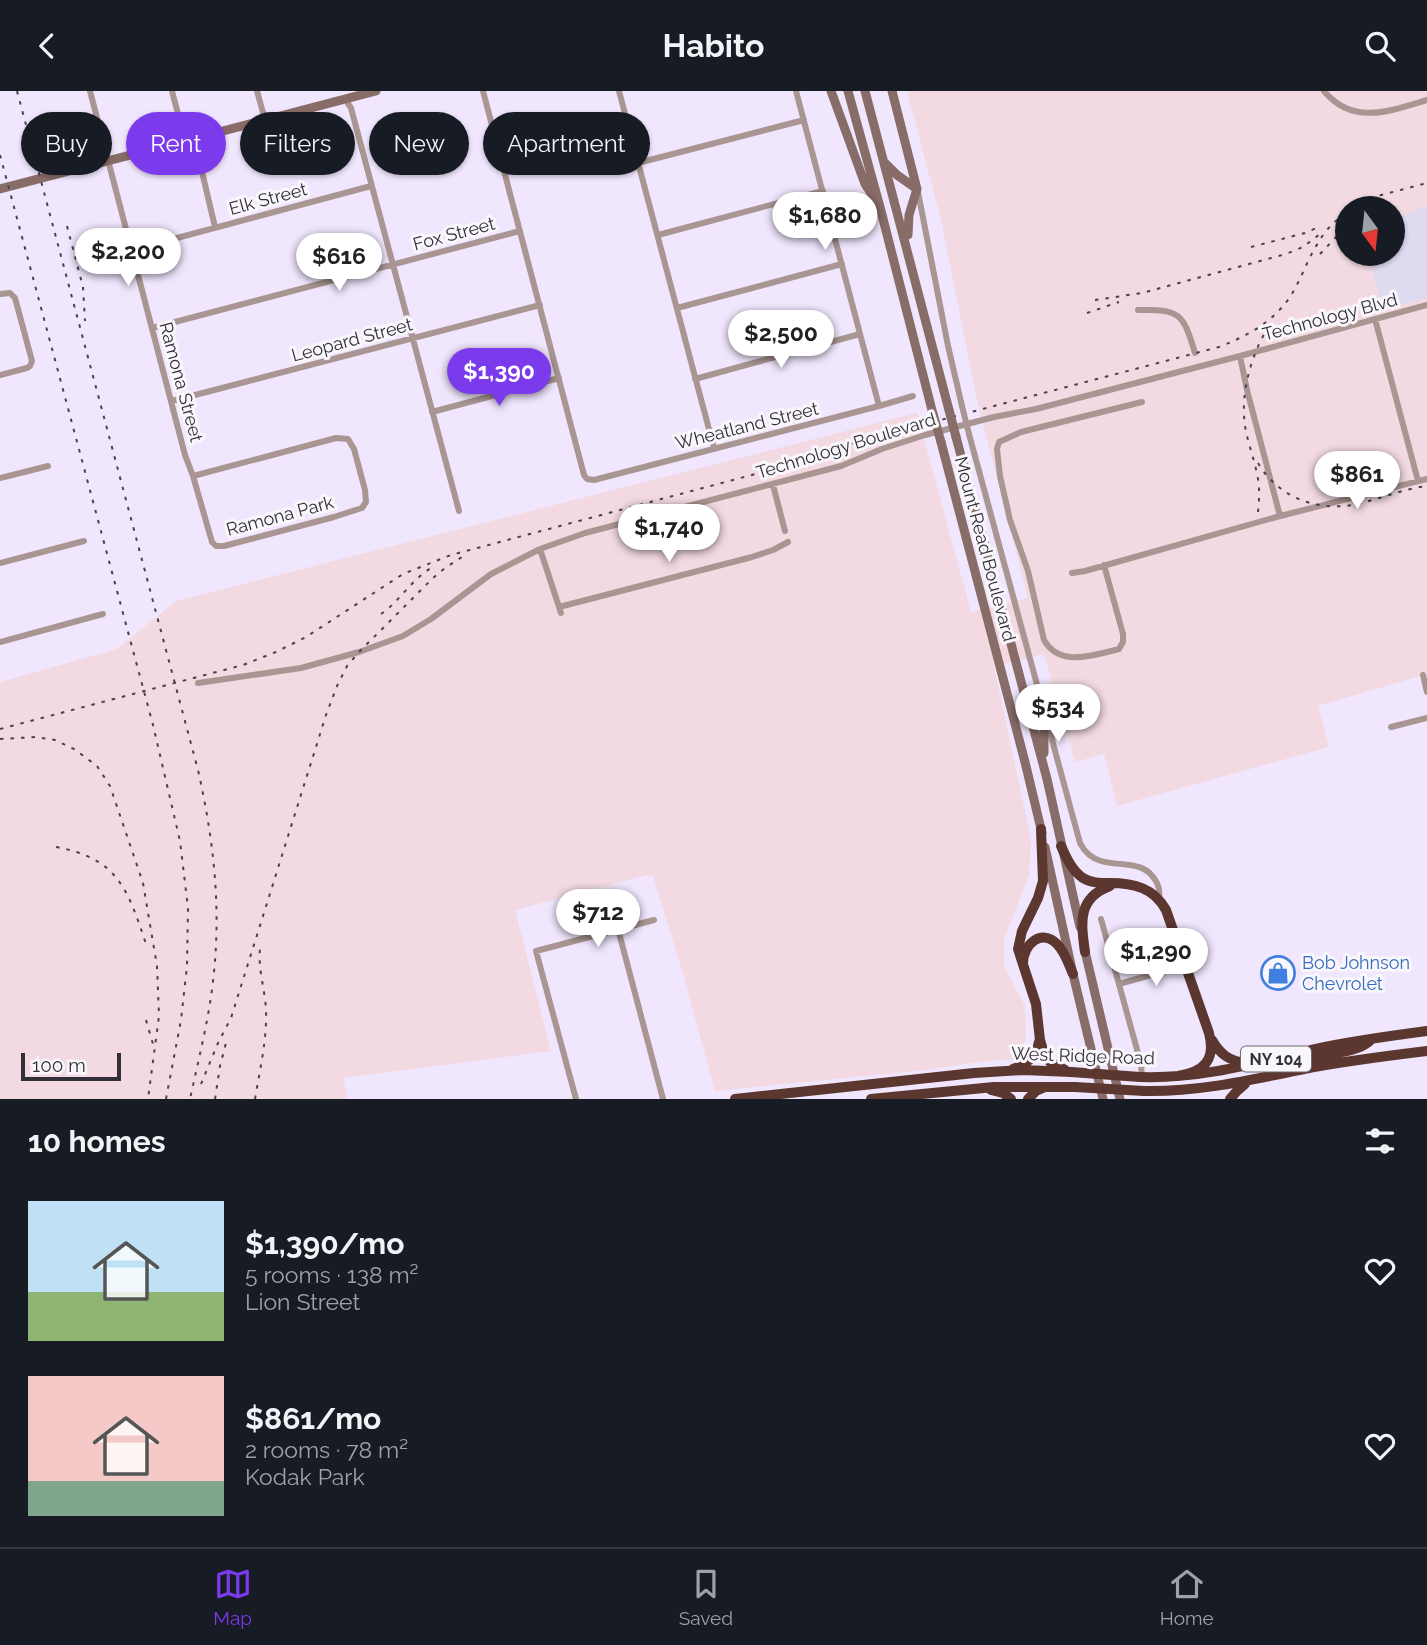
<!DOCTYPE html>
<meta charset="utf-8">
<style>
:root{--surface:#171b24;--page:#242831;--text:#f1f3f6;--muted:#9ea1a6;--line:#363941;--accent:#7c3aed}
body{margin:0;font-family:Raleway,sans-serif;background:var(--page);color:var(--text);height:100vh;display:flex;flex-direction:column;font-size:26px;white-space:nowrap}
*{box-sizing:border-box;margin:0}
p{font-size:23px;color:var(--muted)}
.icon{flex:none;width:38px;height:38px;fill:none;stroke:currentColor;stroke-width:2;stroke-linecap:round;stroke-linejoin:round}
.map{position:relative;height:1008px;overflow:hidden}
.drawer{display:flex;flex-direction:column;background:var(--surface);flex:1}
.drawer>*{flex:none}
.guide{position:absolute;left:21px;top:21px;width:700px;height:63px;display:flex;gap:14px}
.needle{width:46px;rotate:165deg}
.buttons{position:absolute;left:1335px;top:105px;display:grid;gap:14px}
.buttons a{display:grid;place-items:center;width:70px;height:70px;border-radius:50%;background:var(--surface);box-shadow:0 2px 5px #0004;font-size:35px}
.scale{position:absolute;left:21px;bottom:18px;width:100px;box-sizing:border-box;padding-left:7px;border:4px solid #332f38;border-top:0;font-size:19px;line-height:24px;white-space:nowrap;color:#332f38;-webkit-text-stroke:5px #f9f7fc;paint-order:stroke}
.price{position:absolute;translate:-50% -60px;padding:0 16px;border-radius:24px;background:#fff;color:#222;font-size:23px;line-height:46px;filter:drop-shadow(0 2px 4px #0008)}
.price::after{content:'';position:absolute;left:50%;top:42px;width:21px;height:16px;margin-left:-10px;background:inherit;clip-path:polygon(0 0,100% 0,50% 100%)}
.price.on{background:var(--accent);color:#fff}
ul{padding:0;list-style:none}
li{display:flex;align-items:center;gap:21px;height:175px;padding:0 28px}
li span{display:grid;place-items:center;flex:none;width:196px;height:140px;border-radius:0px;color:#555}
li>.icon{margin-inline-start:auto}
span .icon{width:84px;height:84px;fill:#fffc;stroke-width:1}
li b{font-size:30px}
h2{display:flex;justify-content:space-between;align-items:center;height:84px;padding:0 28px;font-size:30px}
.pill{padding:0 24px;border-radius:32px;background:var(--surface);box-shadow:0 2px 5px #0004;font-size:24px;line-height:63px}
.pill.on{background:var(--accent);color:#fff}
header{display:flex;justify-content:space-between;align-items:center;height:91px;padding:0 28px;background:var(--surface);font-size:32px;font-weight:700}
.tab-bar{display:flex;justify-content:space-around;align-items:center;height:98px;border-top:2px solid var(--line);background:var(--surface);font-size:19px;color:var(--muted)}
.tab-bar a{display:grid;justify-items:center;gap:4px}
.tab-bar .on{color:var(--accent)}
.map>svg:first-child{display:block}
.commercial{fill:#f3d9e1;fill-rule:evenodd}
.industrial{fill:#dedaf0}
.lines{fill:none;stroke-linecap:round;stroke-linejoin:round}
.street{stroke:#a99591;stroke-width:6}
.secondary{stroke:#886c67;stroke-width:9}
.highway{stroke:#5b3730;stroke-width:10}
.rail{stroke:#48434d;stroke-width:2;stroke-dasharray:3.5 7;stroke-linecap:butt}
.street-bridge{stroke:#a99591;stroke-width:6}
.secondary-bridge{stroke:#886c67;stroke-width:9}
.highway-bridge{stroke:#5b3730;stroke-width:10}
.labels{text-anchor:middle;stroke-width:6;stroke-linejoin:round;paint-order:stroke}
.shield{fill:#f9f7fc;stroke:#6e6b73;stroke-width:2}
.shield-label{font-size:16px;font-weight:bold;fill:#332f38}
.street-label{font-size:18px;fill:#332f38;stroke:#f9f7fc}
.shop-label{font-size:18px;fill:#366cbe;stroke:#f9f7fc;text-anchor:start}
</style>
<header><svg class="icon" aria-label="back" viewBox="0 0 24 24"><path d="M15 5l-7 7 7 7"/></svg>Habito<svg class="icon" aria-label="search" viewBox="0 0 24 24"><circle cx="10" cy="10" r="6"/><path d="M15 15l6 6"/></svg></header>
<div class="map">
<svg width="1427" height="1008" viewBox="0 0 1427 1008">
<rect width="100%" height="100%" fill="#f0e6fd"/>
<path class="commercial" d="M907,0h520v583l-109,32 11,41 -212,59 -13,-52 -29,8 -31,-108 -50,12 37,174 -2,35 -25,65v26l21,40 1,32 -7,21 -34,2 -59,9 -211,21 -31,-114 -31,-101 -6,-1 -132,35 36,141 -208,27 5,21h-348v-417l117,-33 59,-48 741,-188 54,199 57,-14 -51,-198 -35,-176zM1348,117h45v46h-45z"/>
<path class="industrial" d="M1427,115v92l-44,11 -15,-55h25v-35z"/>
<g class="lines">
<path class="street" d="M90,0l95,364 8,21
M172,0l13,50
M257,0l8,29
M483,0l101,384 3,4 7,1 285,-74 34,-10
M619,0l95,357
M796,0l83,315
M1324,0c29,35 66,20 103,9
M345,8l6,9 108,403
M194,47l21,89
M638,72l166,-43
M504,77l127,-32
M918,101l30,154 14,60
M658,144l165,-44
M132,159l239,-64
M0,203l10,-1 5,5 17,63 -2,5 -3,2 -27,7
M677,217l165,-44
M1138,219c42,-1 45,3 57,43
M1375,228l43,162
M152,237l368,-97
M1240,265l7,34 33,126
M695,288l165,-45
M172,310l368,-96
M432,321l127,-34
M969,343l111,409c4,8 11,15 21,18 20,6 44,-2 56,22 3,6 3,10 2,17
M336,347l12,1 6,10 11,41 1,12 -4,6 -28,9 -110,29h-8l-4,-4 -19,-66z
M0,387l48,-12
M773,394l12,46
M540,458l21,64
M0,472l84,-22
M1104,474l19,69v8l-4,7c-25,6 -59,19 -75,-9l-16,-69 -18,-51 -10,-44 -3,-27 2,-7 22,-10 121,-30
M1072,482l13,-2 195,-55 147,-37
M559,516l193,-50 21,-7 15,-8
M0,551l103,-28
M1423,584l4,17
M198,592l103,-15 58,-16 44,-16 28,-17 60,-45 49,-25 45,-16 256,-67 41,-17 43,-14 69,-18 42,-8 204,-53 187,-51
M1391,636l36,-9
M1101,828l40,145 1,13
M618,838l45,170
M1119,893l67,-19
M576,1008l-40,-148 118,-31"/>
<path class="secondary" d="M831,0l34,93 10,15
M848,0l32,116 53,207
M865,0l84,319
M892,0l25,98
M886,73l11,11 20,14
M0,98l376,-98
M908,144l1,-20 8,-26
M956,346l91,342 33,148
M941,351l84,320 17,71
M1044,662v-41
M1045,756l28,127 30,125
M1084,856l36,152"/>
<path class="highway" d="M1041,738l2,52 -5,17 -16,33 -4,18 18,55 4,36 3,10 7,12 15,8
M1061,755c5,11 11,25 22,32 8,5 17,5 27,5 24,0 44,5 56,27l43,123c7,27 -5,39 -31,43
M1085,861c-4,-29 -8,-54 25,-66
M1023,872c0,-18 18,-35 34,-19 8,8 12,21 16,30
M1212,949c8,14 17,21 34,23
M1295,975c11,-5 22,-8 34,-11 15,-4 30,-4 43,-16
M1013,978c14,-5 23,-12 26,-27
M1140,986c62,2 116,-14 175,-28 37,-8 74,-13 112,-18
M991,999l12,3 8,6
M1144,1000c56,1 106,-11 160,-22 41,-8 82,-13 123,-18
M735,1008l239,-26 49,-3 48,2
M871,1008l123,-12h81
M1028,1008l8,-8 9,-4
M1230,1008l7,-8 8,-7"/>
<path class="rail" d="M17,0l181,679c15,67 23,133 16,202 -4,43 -15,85 -24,127
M0,64l153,570 27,116 8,67 -1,58 -6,54 -15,79
M1351,117l19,-10 57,-15
M67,135l16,61 2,34
M1251,156l54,-14 16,-7
M1320,163l19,-20
M1095,209l47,-7 144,-39 17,-7 17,-13
M1087,222l32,-11
M1258,372c20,34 57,48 94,42 26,-5 50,-16 75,-19
M1258,421c1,-11 2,-22 0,-33 -3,-18 -10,-35 -13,-53 -5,-34 7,-75 26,-103
M381,523c19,-13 30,-34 50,-46
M0,638l243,-64 33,-13 30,-15 97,-63 48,-19 312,-83 37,-14 72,-20 347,-91c28,-11 53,-24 71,-50 11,-17 17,-37 28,-54 7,-13 18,-23 30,-32
M0,648l36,-2 19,3 19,9 23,17 13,20 33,97 14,83 2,50 -11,83
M56,756c62,11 72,43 90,97
M146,929l7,24
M201,993l17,-41 13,-25 95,-303 11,-29 10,-20 12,-14 74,-74 12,-10 17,-11
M215,1008l5,-33 6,-23
M255,1008c5,-30 12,-59 11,-89 -1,-21 -8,-40 -6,-61"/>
<path class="street-bridge" d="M962,315l7,28"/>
<path class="secondary-bridge" d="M949,319l7,27
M933,323l8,28"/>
<path class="highway-bridge" d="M1071,981l69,5
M1075,996l69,4"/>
</g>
<defs>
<g id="shop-ring" transform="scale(1.75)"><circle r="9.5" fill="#f9f7fc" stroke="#3f7fe0" stroke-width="1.5"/><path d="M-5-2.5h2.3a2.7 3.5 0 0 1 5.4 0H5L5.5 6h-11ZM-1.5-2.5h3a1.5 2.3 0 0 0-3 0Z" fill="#3f7fe0"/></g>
</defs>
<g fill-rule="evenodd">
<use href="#shop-ring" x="1278" y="882"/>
</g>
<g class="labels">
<rect class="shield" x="1241" y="955.5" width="70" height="25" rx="5"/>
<g class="shield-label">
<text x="1276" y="974">NY 104</text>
</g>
<g class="street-label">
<text transform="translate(268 108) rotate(-15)" y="6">Elk Street</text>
<text transform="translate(454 143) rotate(-15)" y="6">Fox Street</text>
<text transform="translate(1330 226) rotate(-15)" y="6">Technology Blvd</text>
<text transform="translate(352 249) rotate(-15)" y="6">Leopard Street</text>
<text transform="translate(181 291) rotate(75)" y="6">Ramona Street</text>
<text transform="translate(747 335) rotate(-14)" y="6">Wheatland Street</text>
<text transform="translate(846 355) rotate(-17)" y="6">Technology Boulevard</text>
<text transform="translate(280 425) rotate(-15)" y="6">Ramona Park</text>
<text transform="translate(985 458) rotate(75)" y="6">Mount Read Boulevard</text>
<text transform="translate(1083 965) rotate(2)" y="6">West Ridge Road</text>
</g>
<g class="shop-label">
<text x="1302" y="878">Bob Johnson<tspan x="1302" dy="21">Chevrolet</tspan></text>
</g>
</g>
</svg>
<div class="buttons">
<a><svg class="needle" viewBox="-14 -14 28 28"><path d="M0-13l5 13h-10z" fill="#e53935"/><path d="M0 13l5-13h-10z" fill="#9ea1a6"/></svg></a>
</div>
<div class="scale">100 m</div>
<b class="price" style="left:825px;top:161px">$1,680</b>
<b class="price" style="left:128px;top:197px">$2,200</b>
<b class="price" style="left:339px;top:202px">$616</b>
<b class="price" style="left:781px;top:279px">$2,500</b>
<b class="price on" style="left:499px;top:317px">$1,390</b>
<b class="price" style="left:1357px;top:420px">$861</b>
<b class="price" style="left:669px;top:473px">$1,740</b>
<b class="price" style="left:1058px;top:653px">$534</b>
<b class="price" style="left:598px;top:858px">$712</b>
<b class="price" style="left:1156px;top:897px">$1,290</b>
<div class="guide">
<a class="pill">Buy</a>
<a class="pill on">Rent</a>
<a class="pill">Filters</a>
<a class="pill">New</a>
<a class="pill">Apartment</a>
</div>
</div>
<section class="drawer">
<h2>10 homes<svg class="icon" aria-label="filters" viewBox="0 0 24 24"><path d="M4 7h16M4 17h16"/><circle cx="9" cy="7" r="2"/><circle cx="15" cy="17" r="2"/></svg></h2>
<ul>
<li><span style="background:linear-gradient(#bfe0f5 65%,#8fb573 0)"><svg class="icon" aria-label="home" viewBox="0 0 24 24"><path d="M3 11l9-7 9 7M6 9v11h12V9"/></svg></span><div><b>$1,390/mo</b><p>5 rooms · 138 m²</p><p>Lion Street</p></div><svg class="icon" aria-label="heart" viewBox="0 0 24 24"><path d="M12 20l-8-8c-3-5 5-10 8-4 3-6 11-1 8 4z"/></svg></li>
<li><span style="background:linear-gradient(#f6c9c9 75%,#7fa58c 0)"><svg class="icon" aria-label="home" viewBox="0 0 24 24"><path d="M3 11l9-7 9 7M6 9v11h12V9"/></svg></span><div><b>$861/mo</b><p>2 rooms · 78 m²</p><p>Kodak Park</p></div><svg class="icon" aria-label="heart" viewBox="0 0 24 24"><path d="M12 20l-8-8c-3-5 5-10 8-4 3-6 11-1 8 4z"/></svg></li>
</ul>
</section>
<nav class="tab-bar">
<a class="on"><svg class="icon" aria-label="map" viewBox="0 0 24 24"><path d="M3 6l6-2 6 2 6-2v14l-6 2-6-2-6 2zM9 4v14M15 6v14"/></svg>Map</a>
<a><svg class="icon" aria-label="saved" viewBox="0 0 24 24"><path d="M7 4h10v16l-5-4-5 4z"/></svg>Saved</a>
<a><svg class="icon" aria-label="home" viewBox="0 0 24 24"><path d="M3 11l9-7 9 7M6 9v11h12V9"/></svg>Home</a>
</nav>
